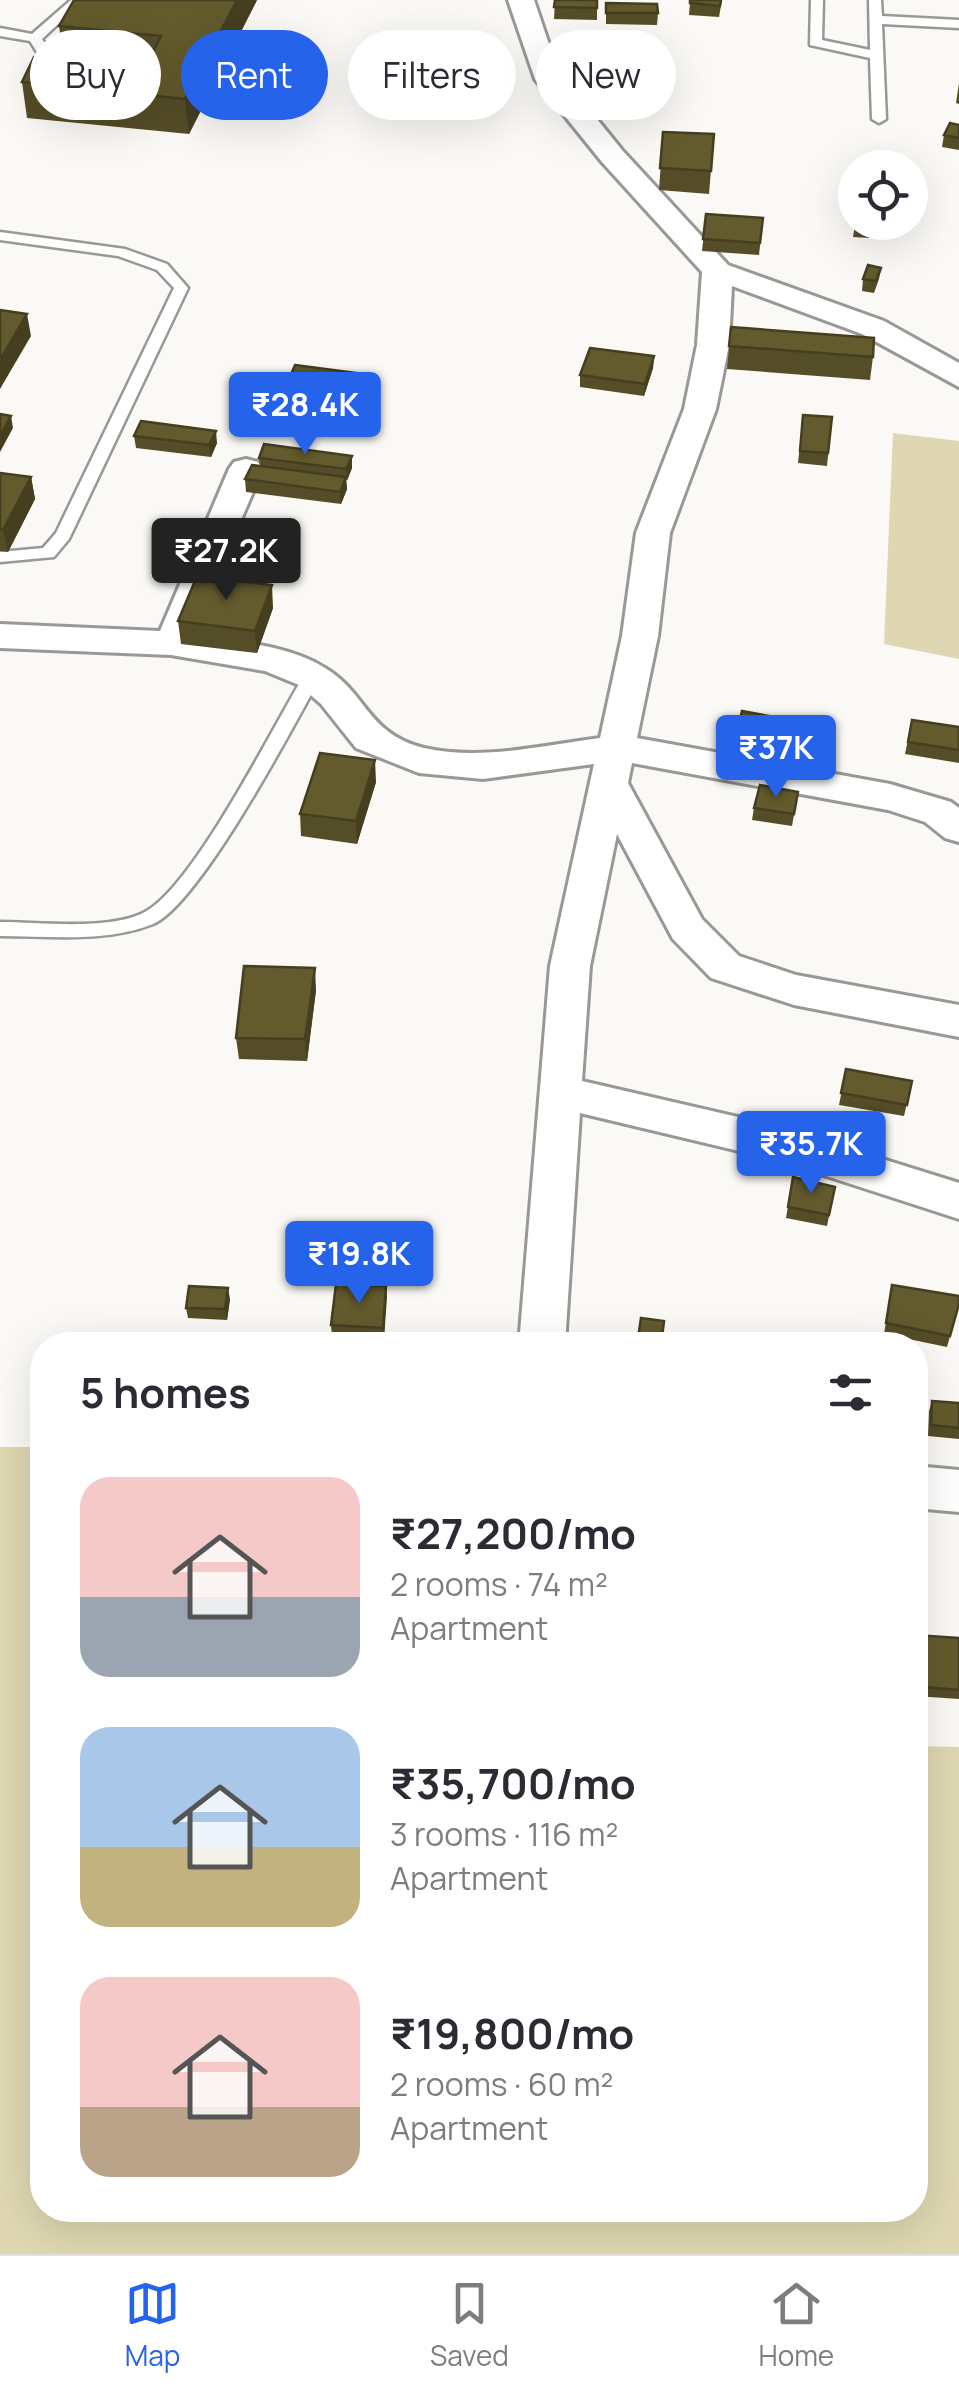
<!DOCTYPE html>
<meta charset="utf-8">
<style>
:root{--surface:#fff;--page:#f7f7f7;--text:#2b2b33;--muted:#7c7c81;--line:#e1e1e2;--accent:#2563eb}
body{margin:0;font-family:Manrope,sans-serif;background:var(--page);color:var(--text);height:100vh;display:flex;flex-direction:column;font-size:38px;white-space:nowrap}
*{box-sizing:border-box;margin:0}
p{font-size:32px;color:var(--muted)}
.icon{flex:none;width:55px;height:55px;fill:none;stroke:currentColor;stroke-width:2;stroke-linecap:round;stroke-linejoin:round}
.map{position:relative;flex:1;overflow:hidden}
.side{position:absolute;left:30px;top:1332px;width:898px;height:890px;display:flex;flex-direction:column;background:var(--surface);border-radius:40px;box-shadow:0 10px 40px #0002}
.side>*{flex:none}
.hud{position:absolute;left:30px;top:30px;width:900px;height:90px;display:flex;gap:20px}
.fabs{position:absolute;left:838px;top:150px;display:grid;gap:20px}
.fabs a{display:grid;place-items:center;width:90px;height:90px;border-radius:50%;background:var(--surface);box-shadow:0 10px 40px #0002;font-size:50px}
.price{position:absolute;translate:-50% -85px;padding:0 22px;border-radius:10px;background:var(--accent);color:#fff;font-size:32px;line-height:65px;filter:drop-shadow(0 2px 5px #0008)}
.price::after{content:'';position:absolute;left:50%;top:60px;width:30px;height:22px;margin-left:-15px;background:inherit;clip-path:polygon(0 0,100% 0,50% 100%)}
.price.current{background:#222;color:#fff}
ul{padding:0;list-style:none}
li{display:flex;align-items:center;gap:30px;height:250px;padding:0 50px}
li span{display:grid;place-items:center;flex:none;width:280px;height:200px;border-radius:30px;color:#555}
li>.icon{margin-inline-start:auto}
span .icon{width:120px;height:120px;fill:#fffc;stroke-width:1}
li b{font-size:42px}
h2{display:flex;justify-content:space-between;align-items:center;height:120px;padding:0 50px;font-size:42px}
.tag{padding:0 35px;border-radius:45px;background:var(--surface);box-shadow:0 10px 40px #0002;font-size:35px;line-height:90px}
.tag.current{background:var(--accent);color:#fff}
.tabs{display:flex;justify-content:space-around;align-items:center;height:140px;border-top:2px solid var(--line);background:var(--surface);font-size:28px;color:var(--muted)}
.tabs a{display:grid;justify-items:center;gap:5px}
.tabs .current{color:var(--accent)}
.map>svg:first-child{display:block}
.green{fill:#ded7b1}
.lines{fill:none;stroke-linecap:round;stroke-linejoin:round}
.lane-casing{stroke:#999894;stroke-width:5}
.street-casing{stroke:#999894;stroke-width:6}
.lane{fill:#fff;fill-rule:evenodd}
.street{fill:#fff;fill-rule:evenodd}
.wall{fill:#554d27}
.shaded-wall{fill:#453f20}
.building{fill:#635a2d;stroke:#453f20;stroke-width:2.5}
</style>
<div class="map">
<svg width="959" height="2254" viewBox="0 0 959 2254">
<rect width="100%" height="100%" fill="#faf9f5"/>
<path class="green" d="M893,433l66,8v218l-75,-15z
M0,1447h42v763h873v-464l44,1v507h-959z"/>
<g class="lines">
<g class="lane-casing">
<path id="lane" d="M71,0h13l-42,39 25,39 -7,4 -5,-1 -25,-40 -30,-5v-8l32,6z
M811,0h12l-1,40 48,10 -1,-50h12l1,16 77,4v8l-77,-4 4,95 -7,4 -7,-4 -2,-61 -60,-13z
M0,232l125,17 42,15 21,24 -119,251 -15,18 -54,5v-10l43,-4 13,-15 118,-245 -17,-18 -39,-14 -118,-16z
M312,670l9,6c-27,50 -122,229 -168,248 -47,19 -103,12 -153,12v-14c39,0 110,9 145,-10 49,-26 129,-187 161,-240z"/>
</g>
<g class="street-casing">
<path id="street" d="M508,0h26l24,71 64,79 106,115 156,56 75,42v24l-97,-53 -130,-48 -3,59 -13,64 -46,124 -12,103 -21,102 253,46 61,18 8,6v34l-14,-4 -20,-16 -37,-12 -256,-47 -4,20 74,136 37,37 57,19 163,30v32l-165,-32 -83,-27 -38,-39 -56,-105 -27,132 -8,115 195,45 182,57v36l-182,-59 -197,-47 -15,232h-46l31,-379 44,-202 -111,15 -64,-6 -63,-25 -35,-44 -22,-19 -34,-14 -94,-16 -171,-7v-24l160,7 69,-162 5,-7 12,-3 12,3 5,7 -72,166c44,7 95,9 134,33 42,25 41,65 99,80 57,13 120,-3 176,-10l22,-102 14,-103 48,-124 13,-64 5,-73 -100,-110 -67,-83z
M915,1466l44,4v42l-44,-4z"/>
</g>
<use href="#lane" class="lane"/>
<use href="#street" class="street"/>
</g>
<path class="wall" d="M257,0l-68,134 -162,-16 -5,-36 42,-22 -5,-34z
M555,0h42v20l-43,-1z
M722,0l-3,17 -30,-2 1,-12z
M606,3l52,10 -1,12 -51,-1z
M959,83v21l-3,-1z
M959,125v25l-17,-3 2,-12z
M663,132l51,2 -5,60 -50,-4z
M706,214l57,4 -4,37 -57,-4z
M871,222l-2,16 -16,-1 2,-12z
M881,268l-2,11 -5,14 -12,-2 1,-12z
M731,327l142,30 -3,23 -143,-11z
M654,356l-1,12 -9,28 -64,-9v-12z
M364,374l1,22 -14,36 -70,-9 -1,-23z
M803,415l29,2 -5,49 -29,-3z
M134,436l83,7 -6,14 -75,-9z
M352,456v12l-6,13 1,8 -6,15 -95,-12 -1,-13 15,-13 -1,-8z
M0,473l31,4 4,22 -27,53 -8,-1z
M273,608l-16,45 -76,-9 -3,-23z
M912,720l47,7v36l-54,-9z
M768,728l-9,33 -27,-4 2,-12z
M376,782l-19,62 -56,-8 -1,-22z
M798,792l-6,34 -40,-6 2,-12z
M316,990l-9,71 -68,-2 -3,-21z
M846,1069l66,12 -8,35 -65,-11z
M793,1177l42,10 -8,39 -41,-8z
M892,1285l67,20 -12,42 -63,-13z
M386,1286l-2,53 -52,-3 -1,-11z
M230,1299l-3,21 -39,-2 -2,-10z
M932,1401l27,2v36l-31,-3 1,-25z
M915,1635l44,3v61l-44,-3z"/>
<path class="shaded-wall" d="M237,0h20l-68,134 -4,-35z
M27,314l4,22 -31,53v-29z
M654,356l-1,12 -9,28 1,-12z
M364,374l1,22 -14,36 -1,-23z
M11,416l2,12 -13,24v-16z
M216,431l1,12 -6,14 -2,-12z
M352,456v12l-5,13 -1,-12z
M31,477l4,22 -27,53 -5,-22z
M346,477l1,12 -6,15 -1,-12z
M272,585l1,23 -16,45 -2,-22z
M375,760l1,22 -19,62 -1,-23z
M315,968l1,22 -9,71 -2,-22z
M386,1286l1,11 -3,42 -1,-11z
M228,1288l2,11 -3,21 -2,-11z"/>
<path class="building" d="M74,0h163l-52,99 -163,-17 12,-25 110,11 17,-32 -102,-10z
M555,0h42v8l-43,-1z
M690,0h31l-1,6 -30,-3z
M606,3l51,1 1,9h-52z
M950,123l9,2v13l-15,-3z
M663,132l51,2 -3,37 -51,-3z
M706,214l57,4 -3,25 -57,-4z
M855,222h16v4l-16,-1z
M868,265l13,3 -5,13 -13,-2z
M0,310l27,4 -27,46z
M731,327l143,11 -1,19 -144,-11z
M590,348l64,8 -9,28 -65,-9z
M295,365l69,9 -14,35 -70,-9z
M0,414l11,2 -11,20z
M803,415l29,2 -4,36 -28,-2z
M141,421l75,10 -7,14 -75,-9z
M264,444l88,12 -6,13 -87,-11z
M252,465l94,12 -6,15 -95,-13z
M0,473l31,4 -28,53 -3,-1z
M197,576l75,9 -17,46 -77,-10z
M742,711l27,5 -8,33 -27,-4z
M912,720l47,7v23l-51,-8z
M320,753l55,7 -19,61 -56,-7z
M760,785l38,7 -4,22 -40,-6z
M244,966l71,2 -10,71 -69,-1z
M846,1069l66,12 -5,24 -66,-12z
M793,1177l42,10 -6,28 -41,-8z
M336,1284l50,2 -3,42 -52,-3z
M892,1285l67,11v8l-9,32 -64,-13z
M189,1286l39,2 -3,21 -39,-1z
M641,1318l23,3 -3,24h-24z
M932,1401l27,2v25l-28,-3z
M915,1635l44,3v52l-44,-4z"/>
</svg>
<div class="fabs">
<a><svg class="icon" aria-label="locate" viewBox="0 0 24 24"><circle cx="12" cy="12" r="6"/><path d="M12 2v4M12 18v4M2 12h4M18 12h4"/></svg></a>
</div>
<b class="price" style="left:305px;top:457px">₹28.4K</b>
<b class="price current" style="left:226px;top:603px">₹27.2K</b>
<b class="price" style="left:776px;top:800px">₹37K</b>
<b class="price" style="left:811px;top:1196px">₹35.7K</b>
<b class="price" style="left:359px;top:1306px">₹19.8K</b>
<div class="hud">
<a class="tag">Buy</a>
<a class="tag current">Rent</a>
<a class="tag">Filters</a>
<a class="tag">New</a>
</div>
<section class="side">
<h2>5 homes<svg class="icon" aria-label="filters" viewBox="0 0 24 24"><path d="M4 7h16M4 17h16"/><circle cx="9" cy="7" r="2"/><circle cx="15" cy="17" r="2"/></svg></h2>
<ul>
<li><span style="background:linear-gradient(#f6c9c9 60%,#9aa5b1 0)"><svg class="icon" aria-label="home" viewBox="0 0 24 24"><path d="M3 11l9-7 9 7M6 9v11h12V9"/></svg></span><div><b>₹27,200/mo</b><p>2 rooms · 74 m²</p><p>Apartment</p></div></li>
<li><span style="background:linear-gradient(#a9c7e8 60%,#c2b280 0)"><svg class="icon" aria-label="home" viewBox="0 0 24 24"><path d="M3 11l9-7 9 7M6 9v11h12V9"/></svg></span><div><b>₹35,700/mo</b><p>3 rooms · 116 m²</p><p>Apartment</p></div></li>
<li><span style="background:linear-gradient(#f6c9c9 65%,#b9a48a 0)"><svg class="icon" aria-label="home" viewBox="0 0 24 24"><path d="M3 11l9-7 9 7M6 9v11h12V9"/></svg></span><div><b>₹19,800/mo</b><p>2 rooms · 60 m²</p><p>Apartment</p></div></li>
</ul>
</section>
</div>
<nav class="tabs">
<a class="current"><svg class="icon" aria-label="map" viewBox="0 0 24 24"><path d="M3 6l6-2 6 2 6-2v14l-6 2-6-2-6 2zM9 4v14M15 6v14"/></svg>Map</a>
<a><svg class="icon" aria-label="saved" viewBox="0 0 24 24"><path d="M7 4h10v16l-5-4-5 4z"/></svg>Saved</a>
<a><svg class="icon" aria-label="home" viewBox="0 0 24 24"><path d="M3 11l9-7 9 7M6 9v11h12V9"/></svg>Home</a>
</nav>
